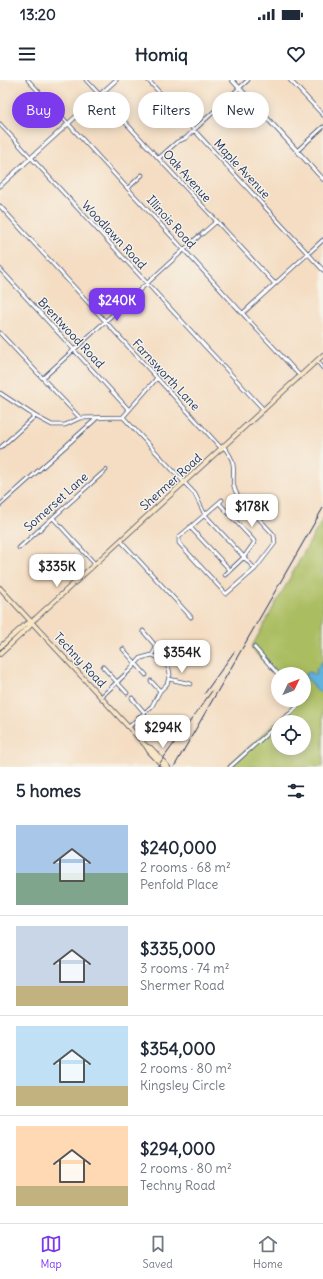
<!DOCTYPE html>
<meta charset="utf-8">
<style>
:root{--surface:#fff;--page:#f6f6f7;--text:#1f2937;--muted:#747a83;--line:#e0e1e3;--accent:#7c3aed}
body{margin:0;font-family:Delius,sans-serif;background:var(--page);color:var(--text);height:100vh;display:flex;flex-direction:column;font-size:15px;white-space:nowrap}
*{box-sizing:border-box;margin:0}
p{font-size:13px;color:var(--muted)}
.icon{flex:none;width:22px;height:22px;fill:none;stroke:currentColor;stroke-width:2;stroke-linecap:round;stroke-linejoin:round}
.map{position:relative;height:687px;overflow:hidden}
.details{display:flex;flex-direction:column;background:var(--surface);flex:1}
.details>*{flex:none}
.banner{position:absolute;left:12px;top:12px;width:299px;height:36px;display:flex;gap:8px}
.needle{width:26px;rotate:47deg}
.controls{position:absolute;left:271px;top:587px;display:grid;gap:8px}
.controls a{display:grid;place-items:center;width:40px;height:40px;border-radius:50%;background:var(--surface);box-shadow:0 2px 10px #0003;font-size:20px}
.price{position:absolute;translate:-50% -34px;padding:0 9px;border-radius:8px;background:#fff;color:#222;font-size:13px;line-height:26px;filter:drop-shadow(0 1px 2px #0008)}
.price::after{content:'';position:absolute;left:50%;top:24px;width:12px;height:9px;margin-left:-6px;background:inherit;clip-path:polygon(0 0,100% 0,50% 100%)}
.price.selected{background:var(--accent);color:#fff}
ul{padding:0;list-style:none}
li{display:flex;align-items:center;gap:12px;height:100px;padding:0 16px}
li+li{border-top:1px solid var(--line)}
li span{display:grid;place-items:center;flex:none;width:112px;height:80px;border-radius:0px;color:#555}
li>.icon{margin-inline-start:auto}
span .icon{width:48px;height:48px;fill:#fffc;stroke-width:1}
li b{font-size:17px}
h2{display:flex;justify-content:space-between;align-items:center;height:48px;padding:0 16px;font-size:17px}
.tag{padding:0 14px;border-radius:18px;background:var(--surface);box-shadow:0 2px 10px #0003;font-size:14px;line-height:36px}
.tag.selected{background:var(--accent);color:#fff}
.status{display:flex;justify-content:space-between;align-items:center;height:28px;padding:0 20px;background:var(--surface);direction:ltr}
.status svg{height:11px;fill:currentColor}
header{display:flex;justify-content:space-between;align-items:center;height:52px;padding:0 16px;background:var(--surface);font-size:18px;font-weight:700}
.tabs{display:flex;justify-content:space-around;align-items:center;height:56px;border-top:1px solid var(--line);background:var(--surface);font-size:11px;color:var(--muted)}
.tabs a{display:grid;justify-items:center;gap:2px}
.tabs .selected{color:var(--accent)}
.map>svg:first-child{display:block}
.green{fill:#aabd60;stroke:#62765f;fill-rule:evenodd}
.water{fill:#61b3dd;stroke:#3e719e}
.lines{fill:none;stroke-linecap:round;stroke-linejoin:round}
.stream{stroke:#61b3dd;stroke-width:1}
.minor-casing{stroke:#3c496d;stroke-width:4.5}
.tertiary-casing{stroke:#3c496d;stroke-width:5}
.secondary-casing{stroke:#3c496d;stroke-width:5.5}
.minor{stroke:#fff;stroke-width:3}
.tertiary{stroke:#fff;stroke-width:3.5}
.secondary{stroke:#fbe6c3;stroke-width:4}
.rail{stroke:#1b2f5e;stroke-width:1}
.labels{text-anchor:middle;stroke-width:3;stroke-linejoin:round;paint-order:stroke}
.street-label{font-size:12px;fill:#1b2f5e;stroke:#f7f3e8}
</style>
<div class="status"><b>13:20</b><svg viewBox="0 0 49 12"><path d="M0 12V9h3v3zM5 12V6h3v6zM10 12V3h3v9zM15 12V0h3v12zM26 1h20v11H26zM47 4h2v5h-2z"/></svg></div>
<header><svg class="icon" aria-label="menu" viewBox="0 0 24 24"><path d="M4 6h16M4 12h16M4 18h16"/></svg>Homiq<svg class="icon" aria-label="heart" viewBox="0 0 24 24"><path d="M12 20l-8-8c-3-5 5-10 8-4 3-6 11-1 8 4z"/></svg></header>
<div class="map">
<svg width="323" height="687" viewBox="0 0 323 687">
<rect width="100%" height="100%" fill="#f7f3e8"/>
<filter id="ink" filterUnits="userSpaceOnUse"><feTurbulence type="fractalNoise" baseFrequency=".025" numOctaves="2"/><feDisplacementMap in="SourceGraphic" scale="8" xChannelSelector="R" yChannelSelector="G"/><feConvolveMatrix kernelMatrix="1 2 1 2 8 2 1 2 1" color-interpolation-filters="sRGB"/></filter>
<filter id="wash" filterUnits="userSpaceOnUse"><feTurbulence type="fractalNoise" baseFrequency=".012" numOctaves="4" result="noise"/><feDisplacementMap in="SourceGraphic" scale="16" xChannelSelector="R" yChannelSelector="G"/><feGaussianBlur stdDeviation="0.9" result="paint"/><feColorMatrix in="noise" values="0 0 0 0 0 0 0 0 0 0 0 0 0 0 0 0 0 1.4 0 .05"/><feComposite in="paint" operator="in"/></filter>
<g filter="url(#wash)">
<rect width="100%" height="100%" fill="#f4ddc2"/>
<path class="green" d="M323,438v249h-96l65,-59 2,-8h10v-26h-26v3l-27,-29zM278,642h26v26h-26z"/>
<path class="water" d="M323,580v34c-10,-5 -9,-11 -17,-16l-1,-2 2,-3 3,-1 3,2 1,1 3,-1 -1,-4z
M155,639l9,6 -1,5 -5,5 -8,-6 1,-8z"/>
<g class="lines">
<path class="stream" d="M260,337l2,-2
M255,342l3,-3"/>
</g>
</g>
<g filter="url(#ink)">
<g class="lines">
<g class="minor-casing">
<path id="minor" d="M28,0l272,296
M86,0l189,204
M148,0l175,190
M290,0l33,35
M0,44l264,286
M297,71l26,-24
M159,78l18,-16 9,-4 8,-8 54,-50
M128,108l14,-13
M0,126l222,243
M202,154l15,-13
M0,189l129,141
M243,233l80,-73
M0,253l80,85
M317,281l6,7
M43,298l156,-142
M0,313l35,23 17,9h13l15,-7 43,-1 34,-39
M123,337l72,77 10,21 50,54
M0,368l35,-32
M222,420l-43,37v6l47,51 29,-25 20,-26 -1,-8 -36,-39c-8,-13 -3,-19 -5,-32 -1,-6 -5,-12 -9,-17
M219,423l35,38v2l-10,14 -19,18
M0,425l97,-87
M53,438l42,46
M190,447l40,43
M121,461l70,76
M19,468l87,-78
M143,551l11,13 2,4 -4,7
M254,567l24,27
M123,569l23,26
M165,582l14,-14
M103,587l24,26
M169,599l22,5
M151,601l9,10
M101,617l29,-27 11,-12 11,-3 9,4 4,3 4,7 1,5 -3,10 -7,7 -8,15 -23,21
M132,618l12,14
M280,642c6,-6 19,-13 19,-22
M230,687l48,-43"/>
</g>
<g class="tertiary-casing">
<path id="tertiary" d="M232,0l91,99
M0,106l116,-106"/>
</g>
<g class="secondary-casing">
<path id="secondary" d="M0,508l146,158 5,2 17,19
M0,567l26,-23 5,-2 5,-4 287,-263
M0,574l29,-27 2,-5
M146,666l3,5 15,16"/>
</g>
<use href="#minor" class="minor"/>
<use href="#tertiary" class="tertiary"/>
<use href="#secondary" class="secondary"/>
<path class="rail" d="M205,613l29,-41
M157,687l55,-76
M174,687l149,-259"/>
</g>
</g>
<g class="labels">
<g class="street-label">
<text transform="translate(242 89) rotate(47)" y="4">Maple Avenue</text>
<text transform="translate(187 96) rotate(48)" y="4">Oak Avenue</text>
<text transform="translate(171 142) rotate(48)" y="4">Illinois Road</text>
<text transform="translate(114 155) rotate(47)" y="4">Woodlawn Road</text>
<text transform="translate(71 253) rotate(47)" y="4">Brentwood Road</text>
<text transform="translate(166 295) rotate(47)" y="4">Farnsworth Lane</text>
<text transform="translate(171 402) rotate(-42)" y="4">Shermer Road</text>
<text transform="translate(56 422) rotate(-42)" y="4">Somerset Lane</text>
<text transform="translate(80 580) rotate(47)" y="4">Techny Road</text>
</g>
</g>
</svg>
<div class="controls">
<a><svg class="needle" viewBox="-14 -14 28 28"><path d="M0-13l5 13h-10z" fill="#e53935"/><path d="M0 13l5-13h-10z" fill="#747a83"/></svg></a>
<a><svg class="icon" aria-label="locate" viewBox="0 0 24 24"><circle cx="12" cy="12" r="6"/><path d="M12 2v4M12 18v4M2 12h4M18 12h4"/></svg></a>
</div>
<b class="price selected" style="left:117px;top:242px">$240K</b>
<b class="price" style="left:252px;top:448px">$178K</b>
<b class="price" style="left:57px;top:508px">$335K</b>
<b class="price" style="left:182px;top:594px">$354K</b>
<b class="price" style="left:163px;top:669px">$294K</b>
<div class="banner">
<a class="tag selected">Buy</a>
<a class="tag">Rent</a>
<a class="tag">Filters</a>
<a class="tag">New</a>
</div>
</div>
<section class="details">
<h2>5 homes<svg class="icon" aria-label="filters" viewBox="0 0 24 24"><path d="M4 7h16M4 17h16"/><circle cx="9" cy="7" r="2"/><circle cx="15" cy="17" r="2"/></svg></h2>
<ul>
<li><span style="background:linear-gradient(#a9c7e8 60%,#7fa58c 0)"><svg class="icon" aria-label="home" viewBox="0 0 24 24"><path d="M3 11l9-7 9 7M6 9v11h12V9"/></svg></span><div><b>$240,000</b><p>2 rooms · 68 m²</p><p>Penfold Place</p></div></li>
<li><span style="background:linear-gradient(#c9d6e8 75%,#c2b280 0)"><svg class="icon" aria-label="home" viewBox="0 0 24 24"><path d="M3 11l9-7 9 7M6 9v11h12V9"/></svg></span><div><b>$335,000</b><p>3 rooms · 74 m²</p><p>Shermer Road</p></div></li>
<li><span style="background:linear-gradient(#bfe0f5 75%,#c2b280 0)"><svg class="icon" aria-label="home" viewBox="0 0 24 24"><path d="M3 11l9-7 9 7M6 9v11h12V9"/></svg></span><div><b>$354,000</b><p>2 rooms · 80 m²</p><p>Kingsley Circle</p></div></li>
<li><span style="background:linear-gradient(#ffd9b3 75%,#c2b280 0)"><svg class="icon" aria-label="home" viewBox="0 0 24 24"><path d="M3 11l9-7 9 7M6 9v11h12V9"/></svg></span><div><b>$294,000</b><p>2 rooms · 80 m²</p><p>Techny Road</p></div></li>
</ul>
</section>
<nav class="tabs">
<a class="selected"><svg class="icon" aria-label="map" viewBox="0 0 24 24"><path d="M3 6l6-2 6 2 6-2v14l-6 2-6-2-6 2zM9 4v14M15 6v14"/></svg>Map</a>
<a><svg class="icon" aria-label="saved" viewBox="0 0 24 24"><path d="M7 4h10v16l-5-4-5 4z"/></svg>Saved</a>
<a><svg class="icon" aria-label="home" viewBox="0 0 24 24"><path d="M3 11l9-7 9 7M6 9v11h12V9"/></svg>Home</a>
</nav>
